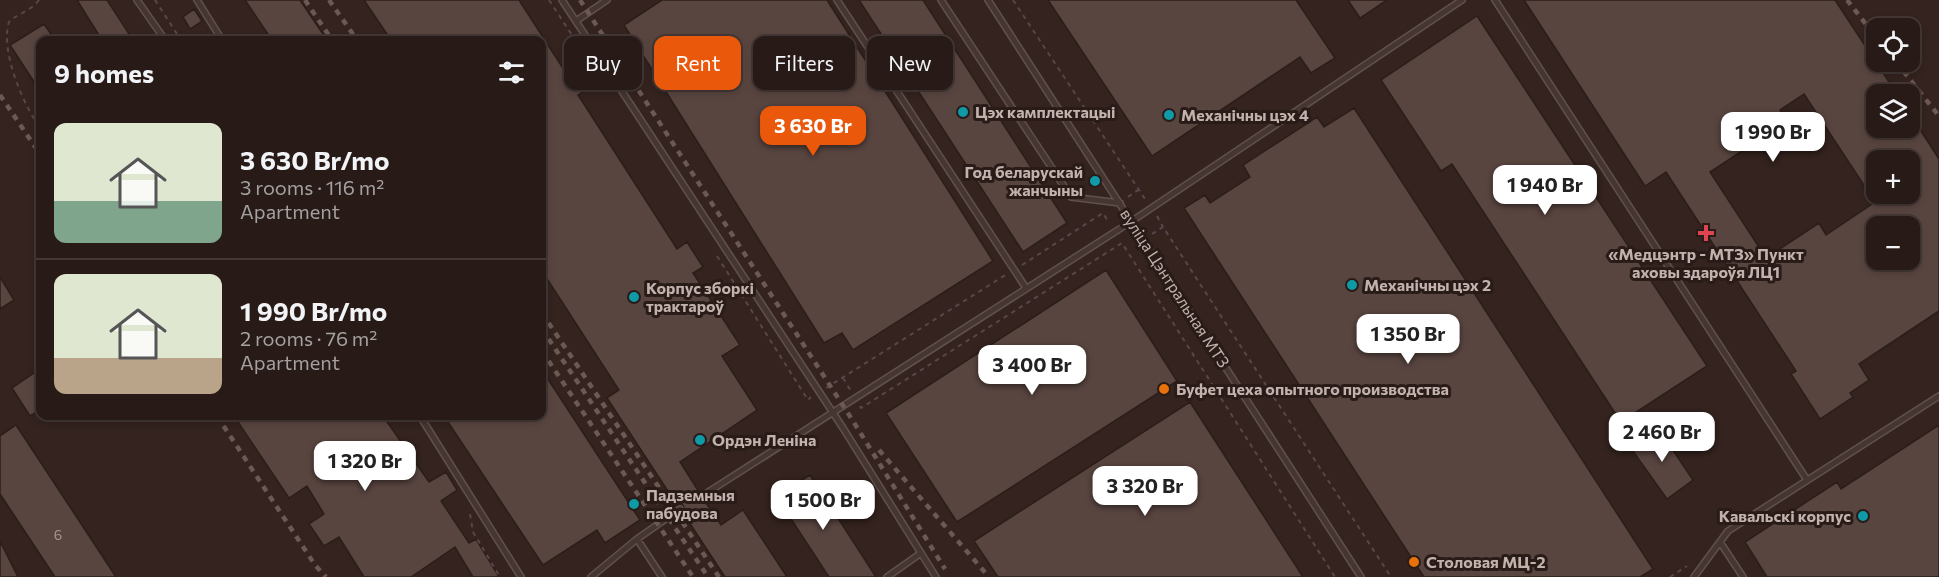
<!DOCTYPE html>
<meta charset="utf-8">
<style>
:root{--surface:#271a17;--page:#2f2320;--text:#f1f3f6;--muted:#a4a1a1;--line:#433836;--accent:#ea580c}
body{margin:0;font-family:Commissioner,sans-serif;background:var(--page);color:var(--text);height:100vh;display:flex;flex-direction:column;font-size:22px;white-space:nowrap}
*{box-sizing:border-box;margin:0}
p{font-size:20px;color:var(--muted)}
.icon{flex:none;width:33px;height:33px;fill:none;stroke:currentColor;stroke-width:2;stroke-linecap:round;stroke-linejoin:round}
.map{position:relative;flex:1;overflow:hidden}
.panel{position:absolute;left:36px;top:36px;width:510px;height:384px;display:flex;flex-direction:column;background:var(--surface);border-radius:12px;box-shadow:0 3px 9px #0003,0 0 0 2px var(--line)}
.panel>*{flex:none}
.top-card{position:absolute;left:564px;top:36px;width:570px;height:54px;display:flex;gap:12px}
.controls{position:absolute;left:1866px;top:18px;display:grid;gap:12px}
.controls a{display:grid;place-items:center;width:54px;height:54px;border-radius:12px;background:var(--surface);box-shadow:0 3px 9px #0003,0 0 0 2px var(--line);font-size:30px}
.price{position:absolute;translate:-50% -51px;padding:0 14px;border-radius:12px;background:#fff;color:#222;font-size:20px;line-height:39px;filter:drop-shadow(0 2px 3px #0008)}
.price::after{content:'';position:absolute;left:50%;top:36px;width:18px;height:14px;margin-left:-9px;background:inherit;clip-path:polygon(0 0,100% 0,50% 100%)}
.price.on{background:var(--accent);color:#fff}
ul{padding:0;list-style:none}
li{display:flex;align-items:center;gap:18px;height:150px;padding:0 18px}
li+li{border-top:2px solid var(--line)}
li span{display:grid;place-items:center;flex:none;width:168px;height:120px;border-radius:12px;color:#555}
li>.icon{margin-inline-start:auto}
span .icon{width:72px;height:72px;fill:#fffc;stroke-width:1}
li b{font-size:26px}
h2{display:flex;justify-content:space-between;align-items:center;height:72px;padding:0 18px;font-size:26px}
.chip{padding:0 21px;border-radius:12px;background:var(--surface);box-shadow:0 3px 9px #0003,0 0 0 2px var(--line);font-size:21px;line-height:54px}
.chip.on{background:var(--accent);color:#fff}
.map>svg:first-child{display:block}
.building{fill:#594540;stroke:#2b1e1a;stroke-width:1.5;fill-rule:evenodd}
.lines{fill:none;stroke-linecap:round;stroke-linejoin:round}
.lane-casing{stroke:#60514d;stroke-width:8}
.path{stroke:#5a454a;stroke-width:2;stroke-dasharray:4.5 4.5;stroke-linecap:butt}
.lane{stroke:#453632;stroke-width:5}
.rail{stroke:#6c5954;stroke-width:4.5;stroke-dasharray:6 6;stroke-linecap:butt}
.culture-dot{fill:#0f9aa8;stroke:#291c18;stroke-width:2}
.health-dot{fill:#e0444e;stroke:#291c18;stroke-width:2}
.food-dot{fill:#e8710a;stroke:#291c18;stroke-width:2}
.labels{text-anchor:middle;stroke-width:6;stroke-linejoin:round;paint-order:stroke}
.number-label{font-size:14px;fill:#a89691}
.poi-label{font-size:16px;font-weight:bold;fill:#c2b1ac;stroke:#291c18;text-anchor:start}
.street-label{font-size:16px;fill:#c2b1ac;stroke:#291c18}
</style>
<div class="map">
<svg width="1939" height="577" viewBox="0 0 1939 577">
<rect width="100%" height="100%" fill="#34231f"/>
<path class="building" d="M77,0h30l26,40h-31z
M245,0h55l27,40h-55z
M364,0h155l45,70 10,-7 16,24 -12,8 99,154 10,-7 16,25 -10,6 47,72 -18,11 35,54 -77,52 19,30 -2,4 1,3 6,1 17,25 22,-15 44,67h-62l-42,-64 1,-6 -2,-3 -5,1 -70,-107 12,-8 -77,-119v-231h-151z
M662,0h165l166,261 -140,89 -11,-17 -18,10 -200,-318z
M859,0h64l144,223 -44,29z
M1048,0h248l39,58 -24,15 -11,-16 -148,99z
M1348,0h39l-27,18z
M1524,0h311l62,94h-21v34h34v-14l29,45v152l-80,53 10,16 -19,13 3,4 -33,22 -29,-45 5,-3 -130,-199 -21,14zM1804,94l71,108 -49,33 -7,-12 -53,35 -56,-86 61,-40 2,5 17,-11 -10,-16zM1876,160h34v34h-34zM1876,226h34v34h-34z
M194,9l8,12 -12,8 -7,-12z
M1477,16l230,350 -86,56 -169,-258 -11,7 -60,-91z
M44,24l11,16h-15v51l-30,-46z
M1354,108l299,461 -13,8h-216l-240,-369 21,-13 5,8 40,-26 -7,-12 74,-48 7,10z
M1106,270l71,111 -220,141 -71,-109z
M0,277l14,23 -14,9z
M40,369v41l-10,6 -18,-28z
M542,370l98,150 -35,23 -8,-13 -54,35 -99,-149h98z
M1190,402l113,175h-305l-24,-36z
M234,416h149l46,66 17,-10 11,18 -16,11 28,42 7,-4 23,38h-26l-18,-30 -44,30h-47l-25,-40 -15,9 -15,-22 15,-10 -17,-28 -18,12z
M16,425l100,152h-61l-55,-83v-58z
M1939,425v152h-172l-22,-35 92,-60 4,7z
M1658,428l35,52 -26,19 -37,-52z
M810,475l66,102h-47l-53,-81z
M0,541l18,36h-18z"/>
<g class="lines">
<g class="lane-casing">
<path id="lane" d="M137,0l28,40
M197,0l25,40
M562,0l281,428 93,149
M837,0l189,288
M941,0l130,197 49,6
M988,0l373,577
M1495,0l312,480
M576,21l31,-21
M420,416l101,161
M702,496l430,-275 330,-221
M637,539l25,38
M1720,542l23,35
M591,577l46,-38 43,-30
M887,577l34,-24
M1694,577l34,-46 211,-135"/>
</g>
<path class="path" d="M39,0c-8,11 -21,13 -30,22 -9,29 14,82 31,106
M155,0l26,40
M549,0l59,90
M1013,0l134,202
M1128,197l10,-7
M1157,216l6,11
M1152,234l11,-7 228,350
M717,256l91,144 3,-3
M1022,265l81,-52 6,10
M843,378l8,13
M826,388l181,-114
M860,406l1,2 261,-165 213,334
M470,514l3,18 27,45
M1670,577l17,-11"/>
<use href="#lane" class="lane"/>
<path class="rail" d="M305,0l27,40
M329,0l28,40
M580,0l273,421 92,148
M1847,0l29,37
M1896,62l43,54
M0,95l40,59
M542,313l177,264
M542,329l166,248
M542,351l151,226
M217,416l98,149 11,12
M879,450l110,127"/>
</g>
<g class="culture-dot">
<circle cx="963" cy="112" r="6"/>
<circle cx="1169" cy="115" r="6"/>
<circle cx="1095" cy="181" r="6"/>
<circle cx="1352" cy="285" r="6"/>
<circle cx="634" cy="297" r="6"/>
<circle cx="700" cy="440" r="6"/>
<circle cx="634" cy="504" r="6"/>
<circle cx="1863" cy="516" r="6"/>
</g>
<path class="health-dot" d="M1703 224h6v6h6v6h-6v6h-6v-6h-6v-6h6z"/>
<g class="food-dot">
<circle cx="1164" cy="389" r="6"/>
<circle cx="1414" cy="562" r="6"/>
</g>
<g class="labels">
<g class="number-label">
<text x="58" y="540">6</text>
</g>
<g class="poi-label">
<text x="975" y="118">Цэх камплектацыі</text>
<text x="1181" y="121">Механічны цэх 4</text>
<text x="1083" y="178" text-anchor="end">Год беларускай<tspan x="1083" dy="18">жанчыны</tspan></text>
<text x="1706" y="260" text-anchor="middle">«Медцэнтр - МТЗ» Пункт<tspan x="1706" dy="18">аховы здароўя ЛЦ1</tspan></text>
<text x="1364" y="291">Механічны цэх 2</text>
<text x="646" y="294">Корпус зборкі<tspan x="646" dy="18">трактароў</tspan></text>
<text x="1176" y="395">Буфет цеха опытного производства</text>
<text x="712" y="446">Ордэн Леніна</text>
<text x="646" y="501">Падземныя<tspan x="646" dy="18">пабудова</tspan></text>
<text x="1851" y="522" text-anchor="end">Кавальскі корпус</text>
<text x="1426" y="568">Столовая МЦ-2</text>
</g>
<g class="street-label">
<text transform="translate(1175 288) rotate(57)" y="6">вуліца Цэнтральная МТЗ</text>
</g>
</g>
</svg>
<div class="controls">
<a><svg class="icon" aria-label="locate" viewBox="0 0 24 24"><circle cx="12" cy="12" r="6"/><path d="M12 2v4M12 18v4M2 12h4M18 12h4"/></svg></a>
<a><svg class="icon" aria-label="layers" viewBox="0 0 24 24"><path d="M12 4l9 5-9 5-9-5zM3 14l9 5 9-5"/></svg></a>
<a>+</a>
<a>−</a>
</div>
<b class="price on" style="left:813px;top:157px">3 630 Br</b>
<b class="price" style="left:1773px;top:163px">1 990 Br</b>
<b class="price" style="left:1545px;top:216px">1 940 Br</b>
<b class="price" style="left:1408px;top:365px">1 350 Br</b>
<b class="price" style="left:1032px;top:396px">3 400 Br</b>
<b class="price" style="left:1662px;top:463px">2 460 Br</b>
<b class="price" style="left:365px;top:492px">1 320 Br</b>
<b class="price" style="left:1145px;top:517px">3 320 Br</b>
<b class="price" style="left:823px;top:531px">1 500 Br</b>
<div class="top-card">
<a class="chip">Buy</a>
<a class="chip on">Rent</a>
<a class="chip">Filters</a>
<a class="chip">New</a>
</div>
<section class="panel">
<h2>9 homes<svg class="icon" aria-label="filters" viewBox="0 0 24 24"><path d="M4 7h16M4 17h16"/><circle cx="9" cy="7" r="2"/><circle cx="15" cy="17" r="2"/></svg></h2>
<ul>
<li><span style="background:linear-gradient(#dfe7d0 65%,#7fa58c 0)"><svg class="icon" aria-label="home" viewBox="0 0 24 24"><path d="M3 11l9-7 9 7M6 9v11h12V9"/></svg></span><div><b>3 630 Br/mo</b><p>3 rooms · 116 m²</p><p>Apartment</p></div></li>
<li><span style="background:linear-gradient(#dfe7d0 70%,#b9a48a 0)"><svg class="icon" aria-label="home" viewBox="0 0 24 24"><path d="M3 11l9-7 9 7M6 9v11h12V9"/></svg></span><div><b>1 990 Br/mo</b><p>2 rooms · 76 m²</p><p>Apartment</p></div></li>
</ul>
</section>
</div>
